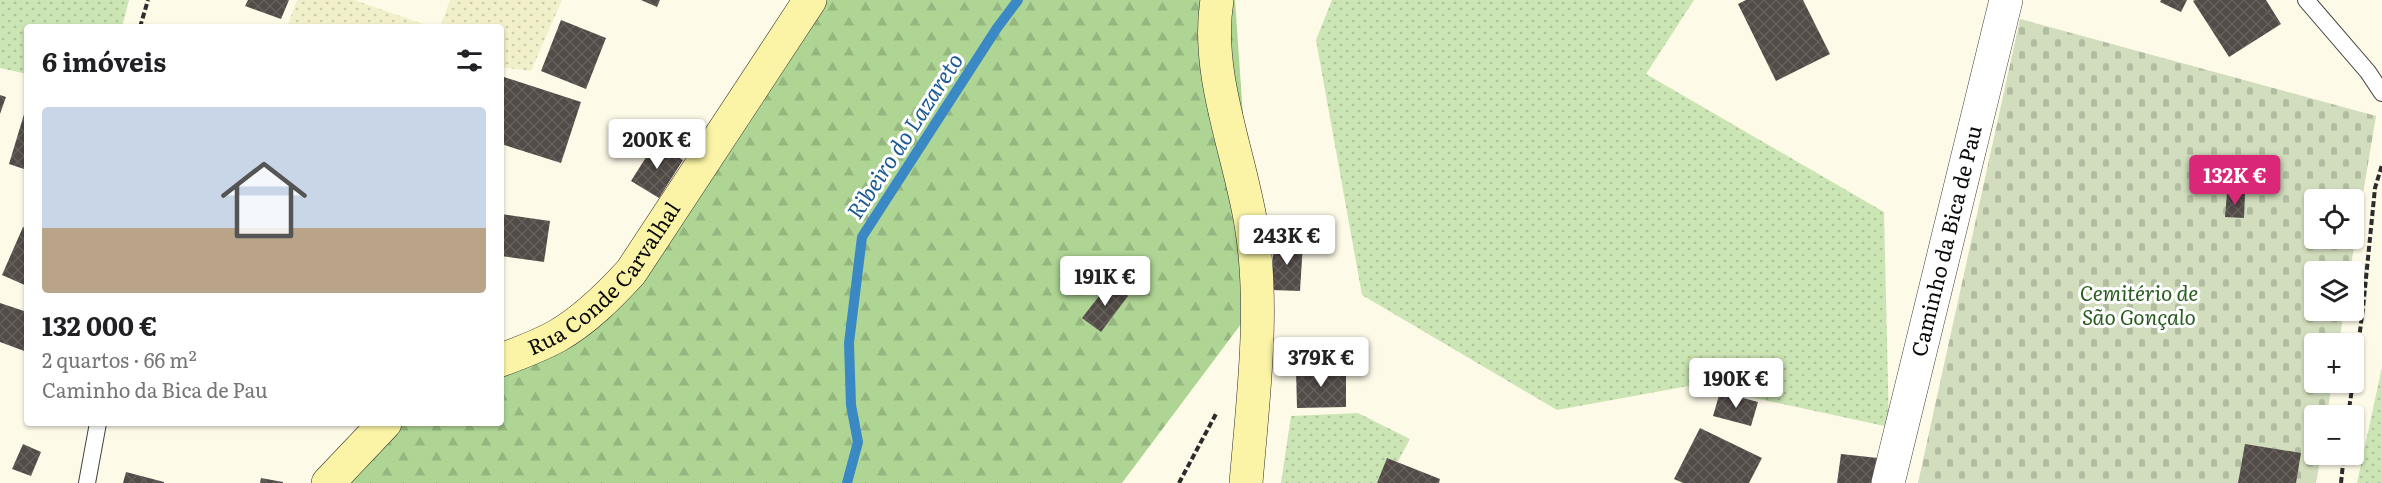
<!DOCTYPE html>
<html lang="pt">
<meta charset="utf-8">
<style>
:root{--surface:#fff;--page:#f2f2f2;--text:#202124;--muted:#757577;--accent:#db2777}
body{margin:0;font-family:Literata,serif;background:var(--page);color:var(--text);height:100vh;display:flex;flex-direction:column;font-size:22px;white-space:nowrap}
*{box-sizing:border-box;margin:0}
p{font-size:20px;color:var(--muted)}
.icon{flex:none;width:33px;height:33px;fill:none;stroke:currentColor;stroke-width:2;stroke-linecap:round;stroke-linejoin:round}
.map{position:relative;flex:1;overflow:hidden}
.side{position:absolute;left:24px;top:24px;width:480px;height:402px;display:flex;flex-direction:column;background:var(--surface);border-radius:6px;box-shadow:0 2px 4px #0004}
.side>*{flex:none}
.buttons{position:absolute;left:2304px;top:189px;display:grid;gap:12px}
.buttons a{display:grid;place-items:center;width:60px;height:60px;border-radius:6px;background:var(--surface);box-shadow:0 2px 4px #0004;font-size:30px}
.price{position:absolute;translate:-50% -51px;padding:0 14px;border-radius:6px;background:#fff;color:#222;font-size:20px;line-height:39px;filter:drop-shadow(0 2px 3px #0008)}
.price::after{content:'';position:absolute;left:50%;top:36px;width:18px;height:14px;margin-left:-9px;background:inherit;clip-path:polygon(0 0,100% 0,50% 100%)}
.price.selected{background:var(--accent);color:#fff}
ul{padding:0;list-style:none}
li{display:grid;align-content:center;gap:12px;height:318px;padding:0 18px}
li span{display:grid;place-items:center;height:186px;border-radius:6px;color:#555}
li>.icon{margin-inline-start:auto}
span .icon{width:108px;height:108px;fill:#fffc;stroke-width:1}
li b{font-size:26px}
h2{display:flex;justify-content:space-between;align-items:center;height:72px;padding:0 18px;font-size:26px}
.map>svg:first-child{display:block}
.farmland{fill:url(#farmland-dots)}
.grass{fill:url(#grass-dots)}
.forest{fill:url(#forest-firs)}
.cemetery{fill:url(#cemetery-stones);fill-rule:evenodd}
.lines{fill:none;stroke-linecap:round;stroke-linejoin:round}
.stream{stroke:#3a89c5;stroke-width:10}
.building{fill:url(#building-cross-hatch)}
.service-casing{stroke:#3d3d3d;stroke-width:18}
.minor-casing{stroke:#3d3d3d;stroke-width:34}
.secondary-casing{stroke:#2c2c2c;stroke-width:34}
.path{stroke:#2c2c2c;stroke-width:4;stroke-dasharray:6 3;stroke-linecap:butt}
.service{stroke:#fff;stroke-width:16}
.minor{stroke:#fff;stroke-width:33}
.secondary{stroke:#fbf4a6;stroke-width:33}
.labels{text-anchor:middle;stroke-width:6;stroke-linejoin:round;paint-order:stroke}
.street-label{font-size:21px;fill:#0a0a0a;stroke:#fff}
.park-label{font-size:21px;font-style:italic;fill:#295d1f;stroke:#fff}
.water-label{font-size:22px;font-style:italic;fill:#1b5a93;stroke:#fff}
</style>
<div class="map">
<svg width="2382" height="483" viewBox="0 0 2382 483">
<defs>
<pattern id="farmland-dots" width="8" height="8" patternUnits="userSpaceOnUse" patternTransform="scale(1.5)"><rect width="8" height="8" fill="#f1f0ca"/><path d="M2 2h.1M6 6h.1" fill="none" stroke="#cdccac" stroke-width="1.8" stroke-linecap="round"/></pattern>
<pattern id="grass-dots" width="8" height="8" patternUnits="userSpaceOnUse" patternTransform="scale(1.5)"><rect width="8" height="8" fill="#cce5b4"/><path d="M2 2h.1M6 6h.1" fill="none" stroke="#aec399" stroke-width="1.8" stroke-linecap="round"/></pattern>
<pattern id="forest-firs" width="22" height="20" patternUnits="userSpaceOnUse" patternTransform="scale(1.5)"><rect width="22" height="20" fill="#afd595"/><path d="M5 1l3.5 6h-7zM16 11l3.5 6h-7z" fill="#95b67f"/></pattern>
<pattern id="cemetery-stones" width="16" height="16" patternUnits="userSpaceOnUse" patternTransform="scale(1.5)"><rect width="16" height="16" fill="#d1ddbc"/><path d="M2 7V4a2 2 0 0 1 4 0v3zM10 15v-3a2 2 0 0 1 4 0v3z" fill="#b2bca0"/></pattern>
<pattern id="building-cross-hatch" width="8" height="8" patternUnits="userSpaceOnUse" patternTransform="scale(1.5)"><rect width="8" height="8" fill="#524b47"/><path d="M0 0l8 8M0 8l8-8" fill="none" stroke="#66605d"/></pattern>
</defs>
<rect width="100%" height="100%" fill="#fefae8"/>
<path class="farmland" d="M297,0h57l78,27h-145z
M450,0h112l-31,71 -30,-4v-40h-61z"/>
<path class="grass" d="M0,0h129l-7,27h-95v47l-27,-6z
M1332,0h362l-48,74 238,138 5,215 -195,-42 -137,25 -195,-115 -46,-255z
M2382,367v116h-25z
M1358,413l52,26 -24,44h-105l10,-67z"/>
<path class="forest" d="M810,0h425l21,304 -134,179h-794l57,-60h116v-63l87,-46z"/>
<path class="cemetery" d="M2020,19l356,97 -26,155 -36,1v38l30,1 -5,32 -25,1v38l18,1 -5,32 -13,1v38l7,1 -5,28h-398zM2314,200h40v38h-40z"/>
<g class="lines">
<path class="stream" d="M847,483l11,-41 -7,-37 -2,-62 13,-106 135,-209 21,-28"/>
</g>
<path class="building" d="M248,0h41l-8,19 -36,-13z
M641,0h19l-3,7z
M1746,0h57l27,54 -54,27 -38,-77z
M2161,0h26l-6,12 -21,-10z
M2195,0h71l15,24 -52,33 -36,-56z
M561,20l45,18 -20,51 -45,-18z
M501,76l80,26 -20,61 -60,-19z
M0,95l6,2 -6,17z
M25,111h2v59l-18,-6z
M655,143l28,17 -24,38 -28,-17z
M2227,193l18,1 -1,24 -19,-1z
M501,214l49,7 -6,41 -43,-6z
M23,227l4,1v58l-25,-11z
M1274,241l29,2 -3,48 -29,-1z
M1110,282l18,14 -27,36 -19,-14z
M0,303l27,9v40l-27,-10z
M1346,368v39l-49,1 -1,-39z
M1720,392l38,10 -7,24 -38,-10z
M1700,428l62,30 -13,25h-66l-9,-4z
M23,444l18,8 -10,24 -19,-7z
M2245,444l56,9 -5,30h-58z
M1841,454l37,4 -3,25h-38z
M1387,458l53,21 -1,4h-62z
M126,472l38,10v1h-41z
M261,478l22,4v1h-23z"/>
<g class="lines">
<g class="service-casing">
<path id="service" d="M2306,0l62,72 14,21
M87,483l11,-60"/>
</g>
<g class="minor-casing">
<g id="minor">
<path id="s1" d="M1888,483l118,-483"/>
</g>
</g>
<g class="secondary-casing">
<g id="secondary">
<path d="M1217,0c-12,73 22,151 34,224 14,82 2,176 -5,259"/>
<path id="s2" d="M501,360c19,-7 38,-14 56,-24 28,-16 52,-40 74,-64l179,-272"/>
<path d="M328,483l57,-60"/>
</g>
</g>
<path class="path" d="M140,27l8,-27
M2354,377l9,-69 12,-120 7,-23
M2348,416l5,-34
M1179,483l38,-71
M2341,483l3,-29"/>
<use href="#service" class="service"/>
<use href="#minor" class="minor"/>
<use href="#secondary" class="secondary"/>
</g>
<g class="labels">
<g class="street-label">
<text dy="7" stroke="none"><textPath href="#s1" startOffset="249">Caminho da Bica de Pau</textPath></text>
<text dy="7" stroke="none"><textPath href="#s2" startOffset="135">Rua Conde Carvalhal</textPath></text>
</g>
<g class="park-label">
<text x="2139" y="301">Cemitério de<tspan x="2139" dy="24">São Gonçalo</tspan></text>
</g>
<g class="water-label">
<text transform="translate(905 136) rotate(-57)" y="8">Ribeiro do Lazareto</text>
</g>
</g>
</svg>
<div class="buttons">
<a><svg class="icon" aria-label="locate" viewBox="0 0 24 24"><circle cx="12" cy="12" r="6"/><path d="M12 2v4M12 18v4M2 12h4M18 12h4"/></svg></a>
<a><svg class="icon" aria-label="layers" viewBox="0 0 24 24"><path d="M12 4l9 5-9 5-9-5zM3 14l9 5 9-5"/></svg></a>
<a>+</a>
<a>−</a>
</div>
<b class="price" style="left:657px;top:170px">200K €</b>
<b class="price selected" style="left:2235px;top:206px">132K €</b>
<b class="price" style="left:1287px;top:266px">243K €</b>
<b class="price" style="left:1105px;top:307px">191K €</b>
<b class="price" style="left:1321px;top:388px">379K €</b>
<b class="price" style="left:1736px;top:409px">190K €</b>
<section class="side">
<h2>6 imóveis<svg class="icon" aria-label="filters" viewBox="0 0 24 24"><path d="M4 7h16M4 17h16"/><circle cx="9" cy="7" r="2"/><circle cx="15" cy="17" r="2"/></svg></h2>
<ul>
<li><span style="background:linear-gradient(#c9d6e8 65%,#b9a48a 0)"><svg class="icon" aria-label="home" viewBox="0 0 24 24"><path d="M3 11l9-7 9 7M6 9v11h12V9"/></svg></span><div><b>132 000 €</b><p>2 quartos · 66 m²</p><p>Caminho da Bica de Pau</p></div></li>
</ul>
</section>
</div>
